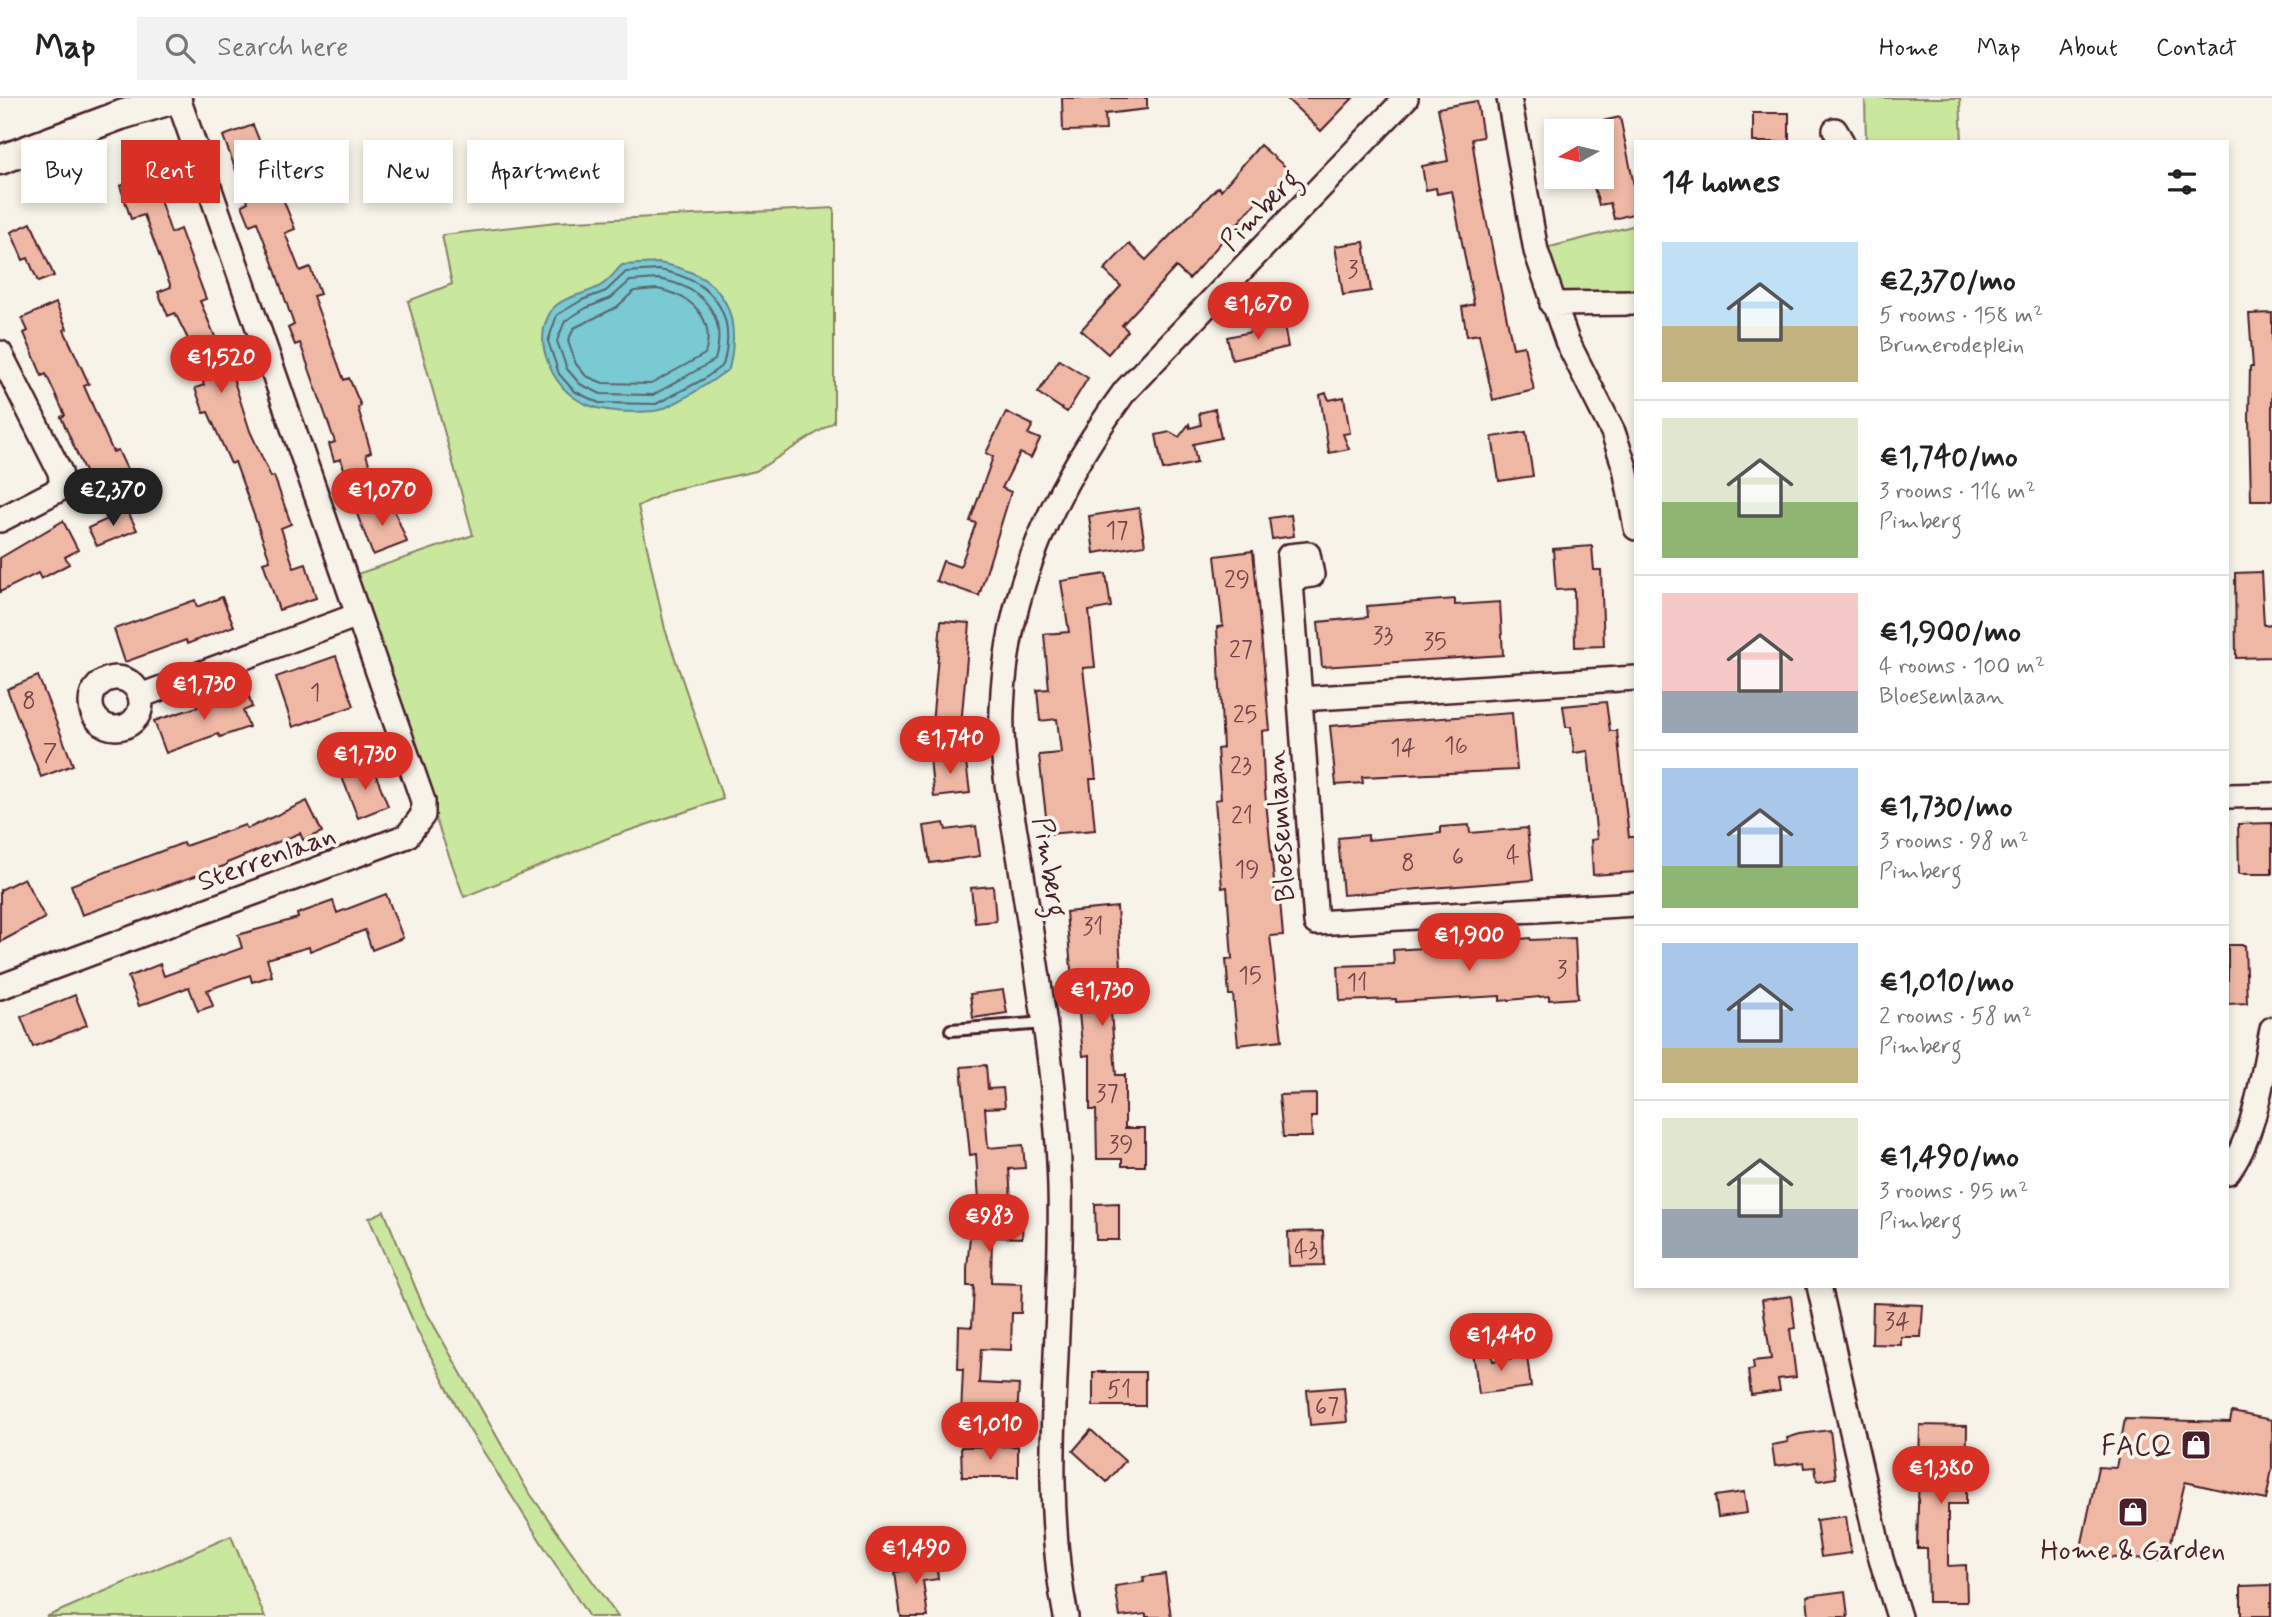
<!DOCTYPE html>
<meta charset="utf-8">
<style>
:root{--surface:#fff;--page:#f2f2f2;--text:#222;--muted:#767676;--line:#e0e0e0;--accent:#d93025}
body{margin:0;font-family:Mynerve,sans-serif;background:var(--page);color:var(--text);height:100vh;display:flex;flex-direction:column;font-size:26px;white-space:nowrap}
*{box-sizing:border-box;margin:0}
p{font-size:23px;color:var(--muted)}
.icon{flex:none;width:38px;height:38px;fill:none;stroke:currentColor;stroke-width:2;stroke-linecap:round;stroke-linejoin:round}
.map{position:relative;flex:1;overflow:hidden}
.sheet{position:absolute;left:1634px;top:42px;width:595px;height:1148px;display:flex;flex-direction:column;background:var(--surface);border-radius:0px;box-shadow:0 4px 10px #0003}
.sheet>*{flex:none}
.hud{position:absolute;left:21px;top:42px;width:665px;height:63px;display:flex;gap:14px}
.needle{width:46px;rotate:262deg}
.tools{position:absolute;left:1544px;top:21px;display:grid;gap:14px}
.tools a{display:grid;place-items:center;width:70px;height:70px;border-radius:0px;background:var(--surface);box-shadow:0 4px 10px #0003;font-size:35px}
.price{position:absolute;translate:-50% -60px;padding:0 16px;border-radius:24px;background:var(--accent);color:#fff;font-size:23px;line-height:46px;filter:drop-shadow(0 2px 4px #0008)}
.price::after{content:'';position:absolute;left:50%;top:42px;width:21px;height:16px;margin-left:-10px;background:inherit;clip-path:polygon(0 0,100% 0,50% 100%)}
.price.current{background:#222;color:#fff}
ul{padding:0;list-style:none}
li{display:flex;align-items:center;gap:21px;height:175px;padding:0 28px}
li+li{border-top:2px solid var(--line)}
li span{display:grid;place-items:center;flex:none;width:196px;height:140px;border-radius:0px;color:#555}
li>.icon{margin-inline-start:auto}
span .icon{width:84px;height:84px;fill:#fffc;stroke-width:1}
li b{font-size:30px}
h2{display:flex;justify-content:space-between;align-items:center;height:84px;padding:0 28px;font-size:30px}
.tag{padding:0 24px;border-radius:0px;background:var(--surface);box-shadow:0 4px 10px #0003;font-size:24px;line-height:63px}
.tag.current{background:var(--accent);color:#fff}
header{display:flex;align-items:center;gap:42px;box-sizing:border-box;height:98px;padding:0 35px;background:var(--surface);border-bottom:2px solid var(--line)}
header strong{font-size:33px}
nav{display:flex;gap:38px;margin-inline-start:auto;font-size:24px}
.search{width:490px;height:63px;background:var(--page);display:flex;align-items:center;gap:18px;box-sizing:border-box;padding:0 24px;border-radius:0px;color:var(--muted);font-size:26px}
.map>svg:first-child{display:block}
.green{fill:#cae79e;stroke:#8a8364;stroke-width:2}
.water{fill:#79cad2;stroke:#66868f;stroke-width:2}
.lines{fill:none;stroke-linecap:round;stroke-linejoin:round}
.shore{stroke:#5d636e;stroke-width:2}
.building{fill:#efb8a5;stroke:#4a1f2b;stroke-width:2}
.service-casing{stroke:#4a1f2b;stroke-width:16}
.minor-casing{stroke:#4a1f2b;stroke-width:28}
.tertiary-casing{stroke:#4a1f2b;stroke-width:33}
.service{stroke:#f7f3e8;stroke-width:10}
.minor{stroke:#f7f3e8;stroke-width:23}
.tertiary{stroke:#f7f3e8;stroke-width:28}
.labels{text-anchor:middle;stroke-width:7;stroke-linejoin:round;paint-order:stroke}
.number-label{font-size:24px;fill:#73454a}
.street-label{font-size:28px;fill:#4a1f2b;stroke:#f7f3e8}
.poi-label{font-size:28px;fill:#4a1f2b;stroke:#f7f3e8;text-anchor:end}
</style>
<header>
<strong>Map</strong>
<div class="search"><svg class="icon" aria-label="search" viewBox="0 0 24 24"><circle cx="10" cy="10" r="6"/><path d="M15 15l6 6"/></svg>Search here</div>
<nav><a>Home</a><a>Map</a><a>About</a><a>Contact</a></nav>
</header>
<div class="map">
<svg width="2272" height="1519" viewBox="0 0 2272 1519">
<rect width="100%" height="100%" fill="#f7f3e8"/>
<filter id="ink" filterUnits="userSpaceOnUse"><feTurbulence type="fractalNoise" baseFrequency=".0143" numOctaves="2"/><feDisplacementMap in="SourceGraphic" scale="14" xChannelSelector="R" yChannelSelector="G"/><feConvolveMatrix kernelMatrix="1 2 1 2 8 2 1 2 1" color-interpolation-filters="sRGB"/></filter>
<g filter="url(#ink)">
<path class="green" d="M1865,0h95l2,44h-96z
M834,110v214l-78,49 -85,19 -33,16 27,123 58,170 -110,37 -149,61 -116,-320 125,-42 -65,-234 44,-17 -10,-49 114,-13z
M1636,127v67h-71l-7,-2 -12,-42z
M384,1113l39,95 103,182 92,129h-29l-122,-191 -51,-98 -47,-110z
M231,1438l34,81h-219z"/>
<path class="water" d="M659,165c62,11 84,46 70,106 -15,11 -58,40 -75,42 -49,4 -91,-2 -108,-54 -5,-16 -4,-31 5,-46 11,-16 38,-16 52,-27 7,-5 13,-13 19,-19z"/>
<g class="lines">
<path class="shore" d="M659,172c53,10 79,42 64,95l-19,14 -48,25 -57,-1 -25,-12 -15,-17 -11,-33 9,-26 25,-15 24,-9 20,-19z
M658,181c45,8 70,35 57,81l-62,35 -52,-1 -21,-10 -13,-15 -10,-28 8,-20 21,-13 25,-10 19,-17z
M657,191c34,6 59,29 48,65l-54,30 -48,-1 -17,-7 -10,-12 -8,-23 6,-13 43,-21 17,-16z"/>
</g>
<path class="building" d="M1062,0h85v11l-42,5 1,16 -43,1z
M1286,0h67l-32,33z
M1477,3l6,36 -11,2 7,46 34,163 11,-2 10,44 -41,10 -14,-66 -12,2 -5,-29 12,-3 -22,-113 -15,3 -1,-6 -10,2 -4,-24 26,-5 -10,-53z
M1753,15h36v29h-36z
M1620,19l16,78v18l-22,6 -4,-16 -11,2 -8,-28h10v-46h-19l-1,-5z
M253,27l42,104 -10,4 15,38 10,-4 10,27 -7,2 31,84 5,-2 12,28 -3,2 13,44 -5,2 7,22 -25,7 -7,-24 -7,2 -5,-17 6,-2 -35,-99 -5,2 -7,-17 6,-3 -21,-61 -16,-42 -7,3 -8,-20 6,-3 -25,-66z
M1260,47l29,25 -28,32 -3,-2 -69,79 -13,-12 -54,58 6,6 -20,23 -27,-24 40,-44 -17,-16 25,-26 17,16 72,-73 3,3z
M152,78l19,57 9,-4 26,70 -6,2 21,50 3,-1 26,81 21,46 3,-1 17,48 -10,4 13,40 12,-4 10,34 -37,12 -16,-48 7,-2 -35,-98 -4,2 -23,-52 -4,1 -9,-25 9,-3 -15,-44 -14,-28 -7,3 -10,-24 13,-5 -27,-72 -13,4 -11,-33z
M31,125l23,53 -16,6 -10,-24 -5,2 -12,-28z
M1364,144l7,49 -28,4 -8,-49z
M56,205l11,26 -3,1 25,54 -5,2 29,66 5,-2 14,30 -26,11 -3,-8 -11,5 -31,-71 4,-2 -19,-41 -4,2 -18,-43 4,-2 -6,-13z
M2272,215v187h-21l-2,-82 1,-51h3l-4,-53z
M1284,227l4,22 -56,13 -5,-23z
M1059,262l29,18 -21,34 -29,-19z
M1326,295l3,7 15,-3 6,36 -7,1 6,15 -20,4 -9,-58z
M1215,311l6,29 -28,6 4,19 -34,7 -7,-35 14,-3 9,5 10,-13 1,4 11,-3 -2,-12z
M1006,314l27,13 -5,9 12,5 -9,19 -11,-5 -18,35 9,4 -32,104 -43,-15 7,-20 17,6 16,-44 -6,-2 23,-64 -7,-4z
M1526,334l7,44 -34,5 -7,-44z
M391,404l16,40 -34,13 -16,-41z
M1139,410l6,37 -51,8 -5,-37z
M127,412l10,20 -40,16 -9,-18z
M1291,417l3,21 -22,3 -3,-21z
M63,423l15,29 -13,7 4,7 -28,15 -3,-6 -38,19v-34z
M1592,448l2,24h7l3,76 -29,1 -1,-58 -18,1 -3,-41z
M1253,453l17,179 -8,1 2,50 12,120h4l3,34 -13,1 12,104 -44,5 -5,-50h-4l-3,-36h6l-5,-72 -5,1 -7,-88 6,-1 -4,-50 6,-1 -6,-121 6,-1 -8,-70z
M2261,474l3,53 8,-1v33l-36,1 -1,-85z
M1106,476l5,33 -22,4 6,56 -12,1 13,111h-6l5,51 -47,4 -9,-79 22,-2 -4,-34 -17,2 -3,-31 12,-1 -5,-55 25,-2 -8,-51z
M222,499l12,29 -47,18 -1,-4 -61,22 -11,-33 81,-29 2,7z
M1455,501v6l45,-3 3,53 -181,12 -4,-45 50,-5 -1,-11z
M941,523l29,2 -9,103 -29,-1z
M336,558l18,50 -61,21 -17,-50z
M38,578l35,89 -32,12 -34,-88z
M247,593l5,16 -9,4 6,16 -29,10 -2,-3 -52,19 -12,-32z
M1606,604l4,29h7l12,106h7v35l-43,3 -2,-35 6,-1 -9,-88 -14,2 -3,-26h-5l-3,-21z
M1512,615l5,57 -155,7 1,6 -27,2 -6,-59z
M965,656l5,39 -36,4 -4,-38z
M372,667l16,41 -30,12 -16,-41z
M307,703l15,31 -19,8 -3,-7 -73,30v2l-145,50 -11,-30 112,-42 2,3 60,-21 2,4z
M944,725l2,7 30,-4 4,30 -50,7 -6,-37z
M2272,725v51h-33l-1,-50z
M1469,727l1,8 57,-5 6,52 -190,15 -5,-57 30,-3v5l73,-7v-6z
M24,780l21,40 -45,24v-52z
M993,788l3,35 -21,2 -4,-35z
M386,796l17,44 -31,12 -7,-20 -55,21 -1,-4 -42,12 5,17 -20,6 -2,-7 -43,15 6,16 -15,5 -9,-24 -50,19 -11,-29 32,-13 4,12 78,-28 -4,-13 60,-17 -1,-4 36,-13 4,12z
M1117,809l6,91 -13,1 6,76h9v53h20v38h-23v-7h-25l-1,-49h-6v-55l-7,1 -5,-54 -4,1 -8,-91z
M1530,840l1,2 44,-2 3,60 -29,2v-4l-49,5v-5l-104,6v-3l-56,2 -2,-35 56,-2 -1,-14 108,-7v-2z
M2228,847h17l2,58 -19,1z
M1003,892l4,23 -34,5 -3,-24z
M75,897l12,30 -54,22 -12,-30z
M986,967l2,24 15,-1 2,19 -20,1 3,40 35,-3 2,23 -16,1 3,48 11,1 -1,20 -30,-1 -1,46 31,1 -1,29h-9l-1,37 -30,-1 -2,34 40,2 -2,32 -56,-2 2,-46h-5l1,-43 13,1 2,-41h-7v-18l5,-53 8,1 -4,-62 -6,1 -9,-88z
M1316,996v23h-5l1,20h-29l-4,-42z
M1119,1105v37h-23l-1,-36z
M1323,1133l1,34 -35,1 -1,-34z
M1791,1198l4,32 -5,1 6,48 -18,2 2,12 -29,4 -3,-25 6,-1 -1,-8 18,-2 -9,-59z
M1873,1205l50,2 -2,32h-20v8l-29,-1z
M1492,1251l1,12 34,-5 4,31 -52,7 -6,-42z
M1093,1274h52v34h-52z
M1344,1289l3,35 -37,3 -3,-35z
M2232,1314l40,8v49l-6,31 -81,-18 -14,60 -6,1 -1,16 -85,-2 19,-90 18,1 9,-49 105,3z
M1920,1327l47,1 -1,78h-18v62l18,-1 1,37h-39l-1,-54h-10z
M1091,1332l34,31 -18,21 -34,-31z
M1830,1332l6,48 -19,3 -2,-14 -10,1 -1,-6 -29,4 -3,-21 16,-3 -1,-4 13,-4z
M1018,1348v31h-56l-1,-30z
M1744,1394l3,21 -29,4 -3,-21z
M1846,1418l5,37 -30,4 -5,-37z
M935,1454l3,27 -15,2 5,36h-27l-6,-45 22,-3 -2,-14z
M1165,1476l6,43h-25v-3l-26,3 -5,-31 29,-4 -1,-5z
M2271,1487v31h-30v-30z
M1845,1493l3,26h-39l-2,-21z"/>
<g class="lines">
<g class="service-casing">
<path id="service" d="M951,932l95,-7"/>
</g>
<g class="minor-casing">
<path id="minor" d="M1509,0l27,153 31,90 46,91 12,36 11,60
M1835,32l7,12
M1552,206l84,-1
M0,255l60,119 2,16 -62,32
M1291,480l21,-3 -4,-21 -19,2 11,143
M1636,580l-336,21 16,224 320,-19
M91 605a25 25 0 1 1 50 0a25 25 0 1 1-50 0Z
M140,598l218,-81
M2228,698l44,-1
M0,889l407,-151 16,-21v-14l-245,-703
M2228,1074c27,-35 35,-100 44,-143
M1819,1188l62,273 18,58
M1066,1519c-28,-142 -2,-286 -6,-430 -3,-110 -24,-217 -40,-326 -8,-50 -20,-101 -18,-151 4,-122 52,-222 123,-319l281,-293"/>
</g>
<g class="tertiary-casing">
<path id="tertiary" d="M0,62l121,-45 56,-17"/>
</g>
<use href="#service" class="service"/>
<use href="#minor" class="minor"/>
<use href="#tertiary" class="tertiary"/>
</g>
</g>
<defs>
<g id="shop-square" transform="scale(1.575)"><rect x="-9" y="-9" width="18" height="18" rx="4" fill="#4a1f2b" stroke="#f7f3e8"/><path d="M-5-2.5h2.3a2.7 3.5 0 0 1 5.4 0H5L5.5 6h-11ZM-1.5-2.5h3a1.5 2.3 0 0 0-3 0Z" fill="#fff"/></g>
</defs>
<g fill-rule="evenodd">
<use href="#shop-square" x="2196" y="1347"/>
<use href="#shop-square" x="2133" y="1414"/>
</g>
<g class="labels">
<g class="number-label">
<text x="1353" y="179">3</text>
<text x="1117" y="440">17</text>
<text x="1237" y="489">29</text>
<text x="1383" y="545">33</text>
<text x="1435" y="551">35</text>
<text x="1241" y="559">27</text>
<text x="315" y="602">1</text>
<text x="29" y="610">8</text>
<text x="1245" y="624">25</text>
<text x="1456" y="655">16</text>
<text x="1403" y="657">14</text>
<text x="50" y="662">7</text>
<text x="1241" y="675">23</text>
<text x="1242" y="725">21</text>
<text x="1513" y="765">4</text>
<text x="1458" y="766">6</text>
<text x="1408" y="772">8</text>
<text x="1247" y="779">19</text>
<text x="1093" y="836">31</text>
<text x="1562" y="879">3</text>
<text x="1250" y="885">15</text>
<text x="1357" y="892">11</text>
<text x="1107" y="1003">37</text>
<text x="1121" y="1054">39</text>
<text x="1306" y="1159">43</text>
<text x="1897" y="1231">34</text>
<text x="1119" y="1299">51</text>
<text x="1327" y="1316">67</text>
</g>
<g class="street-label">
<text transform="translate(1259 111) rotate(-46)" y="10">Pimberg</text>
<text transform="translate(1279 728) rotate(-94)" y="10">Bloesemlaan</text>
<text transform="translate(266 759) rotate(-20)" y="10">Sterrenlaan</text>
<text transform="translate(1051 769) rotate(81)" y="10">Pimberg</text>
</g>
<g class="poi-label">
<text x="2173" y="1357">FACQ</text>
<text x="2133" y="1461" text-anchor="middle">Home &amp; Garden</text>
</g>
</g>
</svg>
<div class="tools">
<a><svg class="needle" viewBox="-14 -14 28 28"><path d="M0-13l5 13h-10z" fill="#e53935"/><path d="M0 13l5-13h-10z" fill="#767676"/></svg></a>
</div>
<b class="price" style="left:1258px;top:244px">€1,670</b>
<b class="price" style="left:221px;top:297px">€1,520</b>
<b class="price current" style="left:113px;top:430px">€2,370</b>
<b class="price" style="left:382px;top:430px">€1,070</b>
<b class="price" style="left:204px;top:624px">€1,730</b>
<b class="price" style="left:950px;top:678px">€1,740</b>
<b class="price" style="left:365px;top:694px">€1,730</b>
<b class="price" style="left:1469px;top:875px">€1,900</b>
<b class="price" style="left:1102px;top:930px">€1,730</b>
<b class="price" style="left:989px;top:1156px">€983</b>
<b class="price" style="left:1501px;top:1275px">€1,440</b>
<b class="price" style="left:990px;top:1364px">€1,010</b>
<b class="price" style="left:1941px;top:1408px">€1,380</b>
<b class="price" style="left:916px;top:1488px">€1,490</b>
<div class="hud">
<a class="tag">Buy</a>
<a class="tag current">Rent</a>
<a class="tag">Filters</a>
<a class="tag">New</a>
<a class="tag">Apartment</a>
</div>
<section class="sheet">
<h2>14 homes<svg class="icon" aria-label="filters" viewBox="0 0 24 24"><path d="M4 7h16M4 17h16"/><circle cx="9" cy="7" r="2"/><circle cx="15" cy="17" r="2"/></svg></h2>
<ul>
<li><span style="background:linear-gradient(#bfe0f5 60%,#c2b280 0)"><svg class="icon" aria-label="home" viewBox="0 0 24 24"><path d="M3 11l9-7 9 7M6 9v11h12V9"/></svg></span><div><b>€2,370/mo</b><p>5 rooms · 158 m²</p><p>Brunerodeplein</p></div></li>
<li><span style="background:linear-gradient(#dfe7d0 60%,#8fb573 0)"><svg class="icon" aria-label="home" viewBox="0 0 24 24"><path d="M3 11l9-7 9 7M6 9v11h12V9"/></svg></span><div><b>€1,740/mo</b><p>3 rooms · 116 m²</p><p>Pimberg</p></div></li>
<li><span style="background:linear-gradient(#f6c9c9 70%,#9aa5b1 0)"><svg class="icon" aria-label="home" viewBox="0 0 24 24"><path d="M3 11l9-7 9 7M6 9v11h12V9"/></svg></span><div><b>€1,900/mo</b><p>4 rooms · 100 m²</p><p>Bloesemlaan</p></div></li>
<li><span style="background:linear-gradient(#a9c7e8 70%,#8fb573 0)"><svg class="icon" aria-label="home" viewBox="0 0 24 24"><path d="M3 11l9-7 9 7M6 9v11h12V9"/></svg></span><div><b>€1,730/mo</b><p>3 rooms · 98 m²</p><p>Pimberg</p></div></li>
<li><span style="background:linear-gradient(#a9c7e8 75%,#c2b280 0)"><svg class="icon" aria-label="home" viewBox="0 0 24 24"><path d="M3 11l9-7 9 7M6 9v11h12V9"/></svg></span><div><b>€1,010/mo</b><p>2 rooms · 58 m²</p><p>Pimberg</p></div></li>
<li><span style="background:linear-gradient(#dfe7d0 65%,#9aa5b1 0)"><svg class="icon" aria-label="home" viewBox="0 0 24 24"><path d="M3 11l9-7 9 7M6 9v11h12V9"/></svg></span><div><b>€1,490/mo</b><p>3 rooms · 95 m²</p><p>Pimberg</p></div></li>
</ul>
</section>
</div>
